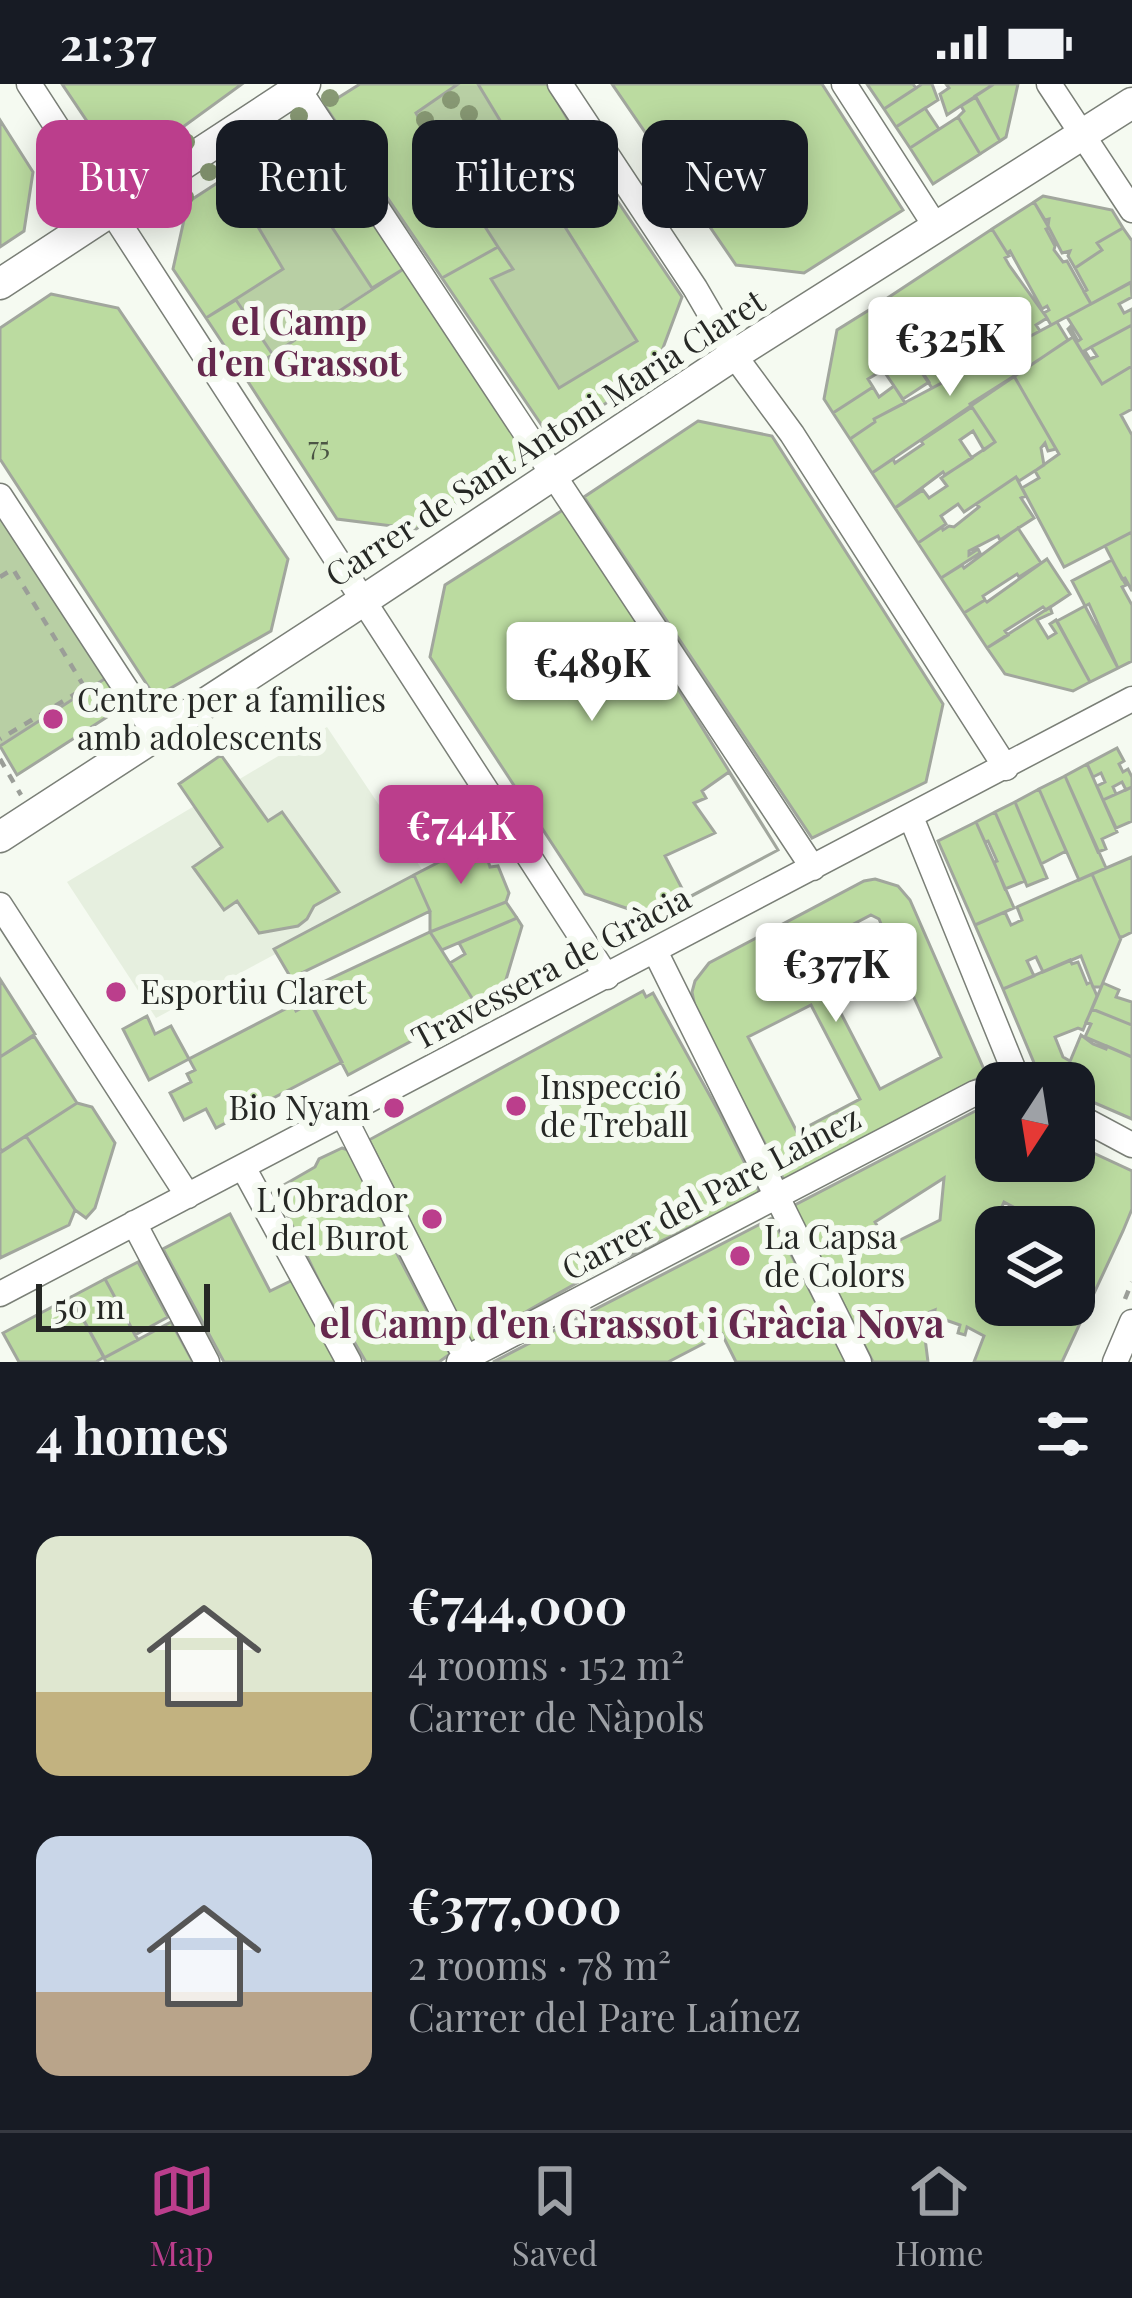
<!DOCTYPE html>
<meta charset="utf-8">
<style>
:root{--surface:#171b24;--page:#242831;--text:#f1f3f6;--muted:#9ea1a6;--line:#363941;--accent:#bb3e8c}
body{margin:0;font-family:"Playfair Display",serif;background:var(--page);color:var(--text);height:100vh;display:flex;flex-direction:column;font-size:45px;white-space:nowrap}
*{box-sizing:border-box;margin:0}
p{font-size:39px;color:var(--muted)}
.icon{flex:none;width:66px;height:66px;fill:none;stroke:currentColor;stroke-width:2;stroke-linecap:round;stroke-linejoin:round}
.map{position:relative;height:1278px;overflow:hidden}
.panel{display:flex;flex-direction:column;background:var(--surface);flex:1}
.panel>*{flex:none}
.banner{position:absolute;left:36px;top:36px;width:1062px;height:108px;display:flex;gap:24px}
.needle{width:78px;rotate:192deg}
.buttons{position:absolute;left:975px;top:978px;display:grid;gap:24px}
.buttons a{display:grid;place-items:center;width:120px;height:120px;border-radius:24px;background:var(--surface);box-shadow:0 6px 30px #0003;font-size:60px}
.scale{position:absolute;left:36px;bottom:30px;width:174px;box-sizing:border-box;padding-left:12px;border:6px solid #262825;border-top:0;font-size:33px;line-height:42px;white-space:nowrap;color:#262825;-webkit-text-stroke:9px #f5faf1;paint-order:stroke}
.price{position:absolute;translate:-50% -102px;padding:0 27px;border-radius:12px;background:#fff;color:#222;font-size:39px;line-height:78px;filter:drop-shadow(0 3px 6px #0008)}
.price::after{content:'';position:absolute;left:50%;top:72px;width:36px;height:27px;margin-left:-18px;background:inherit;clip-path:polygon(0 0,100% 0,50% 100%)}
.price.on{background:var(--accent);color:#fff}
ul{padding:0;list-style:none}
li{display:flex;align-items:center;gap:36px;height:300px;padding:0 36px}
li span{display:grid;place-items:center;flex:none;width:336px;height:240px;border-radius:24px;color:#555}
li>.icon{margin-inline-start:auto}
span .icon{width:144px;height:144px;fill:#fffc;stroke-width:1}
li b{font-size:51px}
h2{display:flex;justify-content:space-between;align-items:center;height:144px;padding:0 36px;font-size:51px}
.pill{padding:0 42px;border-radius:24px;background:var(--surface);box-shadow:0 6px 30px #0003;font-size:42px;line-height:108px}
.pill.on{background:var(--accent);color:#fff}
.status{display:flex;justify-content:space-between;align-items:center;height:84px;padding:0 60px;background:var(--surface);direction:ltr}
.status svg{height:33px;fill:currentColor}
.menu{display:flex;justify-content:space-around;align-items:center;height:168px;border-top:3px solid var(--line);background:var(--surface);font-size:33px;color:var(--muted)}
.menu a{display:grid;justify-items:center;gap:6px}
.menu .on{color:var(--accent)}
.map>svg:first-child{display:block}
.built{fill:#e6efdf}
.green{fill:#b8cfa4}
.building{fill:#bbdba0;stroke:#a1a69d;stroke-width:3;fill-rule:evenodd}
.lines{fill:none;stroke-linecap:round;stroke-linejoin:round}
.minor-casing{stroke:#7a7f77;stroke-width:27}
.major-casing{stroke:#7a7f77;stroke-width:33}
.path{stroke:#9b9e98;stroke-width:4.5;stroke-dasharray:9 9;stroke-linecap:butt}
.minor{stroke:#fff;stroke-width:24}
.major{stroke:#fff;stroke-width:30}
.tree{fill:#889974}
.poi-dot{fill:#bb3e8c;stroke:#f5faf1;stroke-width:4.5}
.labels{text-anchor:middle;stroke-width:12;stroke-linejoin:round;paint-order:stroke}
.number-label{font-size:27px;fill:#4b5544}
.street-label{font-size:33px;fill:#262825;stroke:#f5faf1}
.poi-label{font-size:33px;fill:#262825;stroke:#f5faf1;text-anchor:start}
.neighbourhood-label{font-size:36px;font-weight:bold;fill:#65284d;stroke:#f5faf1}
.quarter-label{font-size:39px;font-weight:bold;fill:#65284d;stroke:#f5faf1}
</style>
<div class="status"><b>21:37</b><svg viewBox="0 0 49 12"><path d="M0 12V9h3v3zM5 12V6h3v6zM10 12V3h3v9zM15 12V0h3v12zM26 1h20v11H26zM47 4h2v5h-2z"/></svg></div>
<div class="map">
<svg width="1132" height="1278" viewBox="0 0 1132 1278">
<rect width="100%" height="100%" fill="#f5faf1"/>
<path class="built" d="M327,643l98,147 -269,144 -89,-136z"/>
<path class="green" d="M458,0h20l159,257 -78,47 -68,-109 21,-11 -69,-107 -27,-48z
M307,106l65,98 -99,67 -37,-55 46,-31 -27,-46z
M0,430l106,163 -106,68z"/>
<path class="building" d="M62,0h180l-81,59 -66,-10z
M360,0h98l-42,29 27,48 55,86 -56,31 -117,-172z
M478,0h69l57,97 -49,30z
M612,0h210l81,126 -99,63 -68,-8z
M867,0h46l3,4 -32,21z
M922,0h10l6,16 -42,27 -12,-18z
M946,0h48l-47,31 -7,-21 9,-6z
M994,0h24l-12,53 -6,4 -25,-45z
M976,13l24,44 -20,13 -22,-37 6,-6 -3,-5z
M925,24l14,21 -29,19 -14,-21z
M958,33l22,37 -47,30 -23,-36z
M0,36l33,52 -9,59 -24,16z
M309,39l96,145 -33,20 -94,-143z
M278,61l29,45 -52,33 -27,-47z
M228,92l55,93 -77,49 -33,-49 15,-67z
M604,97l78,116 -28,75 -103,67 -109,-161 56,-31 15,22 -22,10 68,109 78,-47 -82,-130z
M1043,112l69,14 11,18 -26,15 5,7 -27,18 -7,-12 2,-5 -8,2 -14,-27 1,-7 -4,1 -11,-18z
M1034,118l15,26 -3,1 9,17 -1,4 9,12 4,-1 24,43 -40,21 -7,-12 5,-3 -2,-4 -5,3 -32,-58 -3,2 -15,-24z
M1123,144l9,13v41l-41,22 -7,-12 3,-2 -12,-22 27,-18 -5,-7z
M992,145l17,27 -4,2 4,7 38,53 -11,7 4,6 -108,57 -55,-83z
M405,184l126,189 -115,72 -79,-10 -94,-145z
M1131,198l1,15 -13,7 5,9 8,-4v16l-50,27 -14,-23 2,-2 8,14 3,-2 -14,-22z
M51,210l67,14 170,251 -17,72 -116,66 -155,-238v-131z
M236,216l37,55 -30,19 -37,-56z
M877,221l52,77 -26,17 -20,-29 -15,9 5,8 -40,26 -9,-14 13,-69z
M1057,238l11,18 -196,133 -22,-34 25,-17 -1,-3z
M1132,241v41l-30,18 -20,-32 3,-1 5,8 7,-3 -6,-9z
M1073,253l29,47 30,-18v43l-11,6 11,20v97l-68,35 -42,-79 17,-10 -4,-7 24,-17 -45,-78z
M1014,292l42,73 -8,2 -3,-8 -4,5 3,17 -25,16 -3,-4 -52,35 -6,-8 -17,12 5,8 -28,19 -23,-35 28,-18 6,8 18,-12 -6,-8 54,-36 -25,-38z
M894,302l11,17 -31,16 1,3 -25,17 -17,-26 40,-26 6,10z
M972,323l23,35 -11,8 -11,-19 -13,9 12,18 -27,17 -2,-3 -48,36 -23,-35 21,-14 2,4 28,-19 -2,-3z
M698,337l74,15 171,268 -17,78 -114,56 -228,-341z
M1016,393l10,19 -5,2 13,20 -34,22 -2,-4 -29,15v4l9,-6 2,4 -39,25 -23,-35 24,-16 1,3 6,-4 5,1 25,-20 -3,-3z
M566,424l212,342 -126,67 -67,-23 -155,-237 15,-72z
M1018,444l23,35 -22,14 -2,-3 -34,22 2,4 -21,13 -23,-35 21,-13 2,3z
M1132,448v59l-7,-13 -3,1 -17,-33z
M1047,475l23,35 -24,16 -3,-3 -38,24 3,4 -21,13 -23,-35 21,-13 2,2z
M1112,476l14,25 -4,2 10,18v56l-14,7 -29,-64 -4,2 -13,-25z
M1085,522l33,62 -28,14 -33,-61z
M1050,523l2,6 -15,7 11,18 8,-5 -6,-9 6,-4 34,62 -17,9 -68,-17 -18,-26z
M106,594l18,28 -107,69 -17,-29z
M1117,664l7,13 -5,3 4,8 5,-3 4,8v10l-6,3 -4,-8 -9,5 3,7 -13,6 -6,-14 8,-4 -4,-9 -8,4 -6,-13z
M221,671l47,66 14,-9 57,80 -25,14 -7,13 -9,7 -39,7 -22,-32 -13,9 -31,-43 29,-20 -43,-63z
M1087,680l30,68 -15,7 4,10 -8,3 -33,-76z
M729,688l49,78 -91,48 -22,-42 50,-23 -21,-30 12,-5 -4,-7z
M1065,692l41,92 -27,12 -40,-91z
M1132,703v34l-16,7 -13,-28z
M1039,705l27,62 -25,13 -26,-62z
M1015,718l32,76 -20,8 -32,-74z
M995,728l30,69 -20,8 -11,-27 3,-1 -9,-20 -3,1 -9,-20z
M976,738l38,86 -39,17 -37,-84z
M472,761l12,3 6,19 8,-1 11,27 -3,9 -76,30v-21l-16,-36z
M1132,773v75l-12,6 -28,-64z
M1092,790l28,64 2,-2 -21,51h-8l-12,-31 -38,16 -7,-15 -9,4 7,15 -31,13 -28,-64 30,-13 6,13 11,-5 -5,-13z
M414,791l16,36 -139,67 -17,-29z
M875,795l23,7 12,14 76,174 -202,106 -88,-168 -4,-20 3,-11 14,-18 155,-82zM871,831l8,4 8,19 -116,60 -13,-24zM897,876l44,97 -61,32 -49,-95zM811,921l49,94 -63,33 -49,-95z
M506,818l11,16 -75,32 -12,-18z
M517,834l5,8 -20,67 -25,13 -27,-43 15,-9 -6,-11z
M430,848l47,74 -129,69 -44,-84z
M1070,876l2,4 6,-2 9,22 4,-2 6,14 -14,34 -5,-2 -23,9 8,20 7,4 -10,17 3,1 -2,4h-6l-15,-6 -37,-88z
M0,895l35,55 -35,23z
M1103,899l16,7 -3,7 16,5v23l-40,-16z
M643,907l3,6 7,-4 67,121 39,77 -3,5 -158,75 -127,72 -102,-203z
M311,919l31,59 -126,66 -10,-19 -22,11 -14,-27 21,-11 -4,-8 8,-4 -6,-11 104,-54 3,6z
M1092,925l40,16v32l-47,-20 6,-13 -5,-2z
M147,932l8,18 16,-8 18,33 -40,21 -26,-51z
M1081,951l12,9 13,5 1,-3 25,11v62l-58,-25v-11h-13z
M34,952l43,67 -75,48 -2,-3v-91z
M77,1019l15,4 23,36 -20,65 -9,10 -11,-8 -49,-74z
M983,1023l13,4v50h78v-17l58,27v38l-9,22 -61,131h-88l10,-26 -17,-9 -2,8 -7,-2 2,-8 -26,-9 1,-6 -5,2 3,12 -9,6 4,32h-55l-80,-156zM944,1094l-4,42 -52,26 -13,-24zM1004,1118l32,17 -4,8h42v78h-78v-56l-11,-5z
M26,1052l49,74 -6,15 -69,33v-105z
M342,1064l9,3 32,65 2,15 65,123 -11,8h-73l-45,-77 -46,-95 40,-23 4,-8z
M230,1130l40,77 27,-13 44,84h-117l-61,-113z
M772,1134l75,144h-111l-14,-28 -54,28h-175z
M138,1178l30,55 -33,18 -30,-56z
M105,1195l33,61 -34,18 -33,-61z
M71,1213l33,60 -8,5h-77l-16,-29z
M171,1238l22,40h-87l-2,-4z"/>
<g class="lines">
<g class="minor-casing">
<path id="minor" d="M29,0l578,893
M295,0l518,784
M560,0l135,204 39,67 58,79 214,334
M844,0l92,143
M1049,0l83,126
M0,412l156,239
M911,733l108,266
M0,821l188,291
M655,867l204,411
M1074,1030l58,31
M343,1031l125,247
M243,1083l106,195
M134,1139l73,139
M0,1210l1132,-595
M459,1278l516,-269 21,-6
M1115,1278l17,-40"/>
</g>
<g class="major-casing">
<path id="major" d="M0,200l305,-200
M0,753l346,-225 388,-257 398,-252"/>
</g>
<path class="path" d="M0,493l13,-8 72,119 -85,51
M0,675l21,36
M1125,1215l7,-17"/>
<use href="#minor" class="minor"/>
<use href="#major" class="major"/>
</g>
<g class="tree">
<circle cx="330" cy="14" r="9"/>
<circle cx="451" cy="16" r="9"/>
<circle cx="469" cy="30" r="9"/>
<circle cx="299" cy="32" r="9"/>
<circle cx="425" cy="36" r="9"/>
<circle cx="255" cy="55" r="9"/>
<circle cx="186" cy="58" r="9"/>
<circle cx="141" cy="80" r="9"/>
<circle cx="209" cy="88" r="9"/>
<circle cx="526" cy="97" r="9"/>
<circle cx="185" cy="113" r="9"/>
<circle cx="512" cy="114" r="9"/>
<circle cx="541" cy="114" r="9"/>
<circle cx="485" cy="128" r="9"/>
</g>
<g class="poi-dot">
<circle cx="53" cy="635" r="12"/>
<circle cx="116" cy="908" r="12"/>
<circle cx="516" cy="1022" r="12"/>
<circle cx="394" cy="1024" r="12"/>
<circle cx="432" cy="1135" r="12"/>
<circle cx="740" cy="1172" r="12"/>
</g>
<g class="labels">
<g class="number-label">
<text x="319" y="372">75</text>
</g>
<g class="street-label">
<text transform="translate(545 354) rotate(-33)" y="12">Carrer de Sant Antoni Maria Claret</text>
<text transform="translate(551 884) rotate(-28)" y="12">Travessera de Gràcia</text>
<text transform="translate(711 1109) rotate(-28)" y="12">Carrer del Pare Laínez</text>
</g>
<g class="poi-label">
<text x="77" y="628">Centre per a families<tspan x="77" dy="38">amb adolescents</tspan></text>
<text x="140" y="920">Esportiu Claret</text>
<text x="540" y="1015">Inspecció<tspan x="540" dy="38">de Treball</tspan></text>
<text x="370" y="1036" text-anchor="end">Bio Nyam</text>
<text x="408" y="1128" text-anchor="end">L'Obrador<tspan x="408" dy="38">del Burot</tspan></text>
<text x="764" y="1165">La Capsa<tspan x="764" dy="38">de Colors</tspan></text>
</g>
<g class="neighbourhood-label">
<text x="299" y="251">el Camp<tspan x="299" dy="41">d'en Grassot</tspan></text>
</g>
<g class="quarter-label">
<text x="632" y="1254">el Camp d'en Grassot i Gràcia Nova</text>
</g>
</g>
</svg>
<div class="buttons">
<a><svg class="needle" viewBox="-14 -14 28 28"><path d="M0-13l5 13h-10z" fill="#e53935"/><path d="M0 13l5-13h-10z" fill="#9ea1a6"/></svg></a>
<a><svg class="icon" aria-label="layers" viewBox="0 0 24 24"><path d="M12 4l9 5-9 5-9-5zM3 14l9 5 9-5"/></svg></a>
</div>
<div class="scale">50 m</div>
<b class="price" style="left:950px;top:315px">€325K</b>
<b class="price" style="left:592px;top:640px">€489K</b>
<b class="price on" style="left:461px;top:803px">€744K</b>
<b class="price" style="left:836px;top:941px">€377K</b>
<div class="banner">
<a class="pill on">Buy</a>
<a class="pill">Rent</a>
<a class="pill">Filters</a>
<a class="pill">New</a>
</div>
</div>
<section class="panel">
<h2>4 homes<svg class="icon" aria-label="filters" viewBox="0 0 24 24"><path d="M4 7h16M4 17h16"/><circle cx="9" cy="7" r="2"/><circle cx="15" cy="17" r="2"/></svg></h2>
<ul>
<li><span style="background:linear-gradient(#dfe7d0 65%,#c2b280 0)"><svg class="icon" aria-label="home" viewBox="0 0 24 24"><path d="M3 11l9-7 9 7M6 9v11h12V9"/></svg></span><div><b>€744,000</b><p>4 rooms · 152 m²</p><p>Carrer de Nàpols</p></div></li>
<li><span style="background:linear-gradient(#c9d6e8 65%,#b9a48a 0)"><svg class="icon" aria-label="home" viewBox="0 0 24 24"><path d="M3 11l9-7 9 7M6 9v11h12V9"/></svg></span><div><b>€377,000</b><p>2 rooms · 78 m²</p><p>Carrer del Pare Laínez</p></div></li>
</ul>
</section>
<nav class="menu">
<a class="on"><svg class="icon" aria-label="map" viewBox="0 0 24 24"><path d="M3 6l6-2 6 2 6-2v14l-6 2-6-2-6 2zM9 4v14M15 6v14"/></svg>Map</a>
<a><svg class="icon" aria-label="saved" viewBox="0 0 24 24"><path d="M7 4h10v16l-5-4-5 4z"/></svg>Saved</a>
<a><svg class="icon" aria-label="home" viewBox="0 0 24 24"><path d="M3 11l9-7 9 7M6 9v11h12V9"/></svg>Home</a>
</nav>
